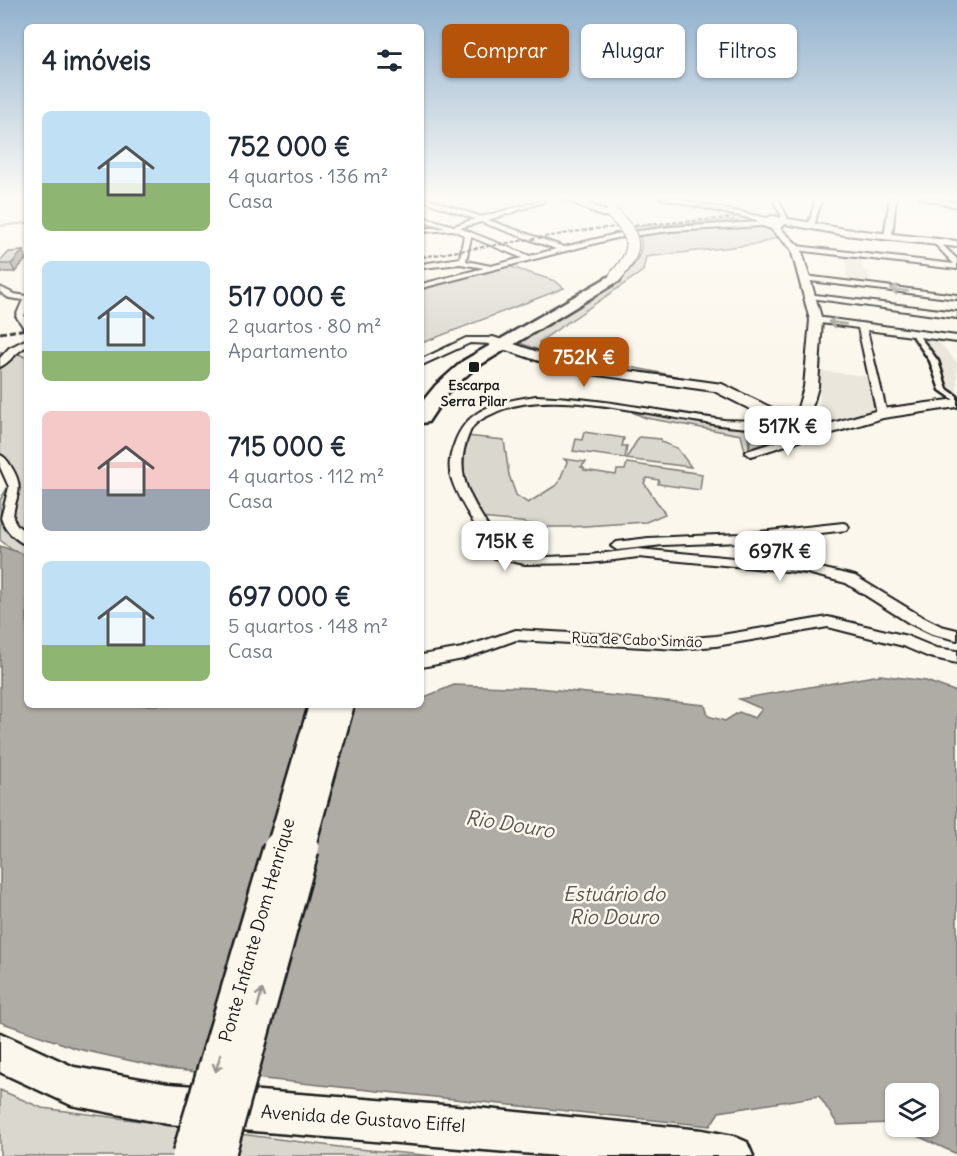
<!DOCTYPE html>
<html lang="pt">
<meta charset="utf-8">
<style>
:root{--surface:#fff;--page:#f2f2f3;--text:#1f2937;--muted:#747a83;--accent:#b45309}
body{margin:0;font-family:Delius,sans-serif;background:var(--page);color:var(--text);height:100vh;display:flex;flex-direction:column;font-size:22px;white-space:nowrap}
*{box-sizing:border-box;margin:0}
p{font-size:20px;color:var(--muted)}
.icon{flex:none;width:33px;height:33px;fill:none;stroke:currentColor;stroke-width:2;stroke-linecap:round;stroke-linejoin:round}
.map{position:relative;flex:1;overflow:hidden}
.panel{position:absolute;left:24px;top:24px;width:400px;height:684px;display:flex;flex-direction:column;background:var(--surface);border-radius:9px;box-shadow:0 2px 4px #0004}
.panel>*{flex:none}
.guide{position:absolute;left:442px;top:24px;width:424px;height:54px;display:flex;gap:12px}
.tools{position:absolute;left:885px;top:1083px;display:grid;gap:12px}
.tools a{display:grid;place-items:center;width:54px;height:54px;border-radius:9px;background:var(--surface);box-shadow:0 2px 4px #0004;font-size:30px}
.price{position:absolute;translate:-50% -51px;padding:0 14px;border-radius:12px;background:#fff;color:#222;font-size:20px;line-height:39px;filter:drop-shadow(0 2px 3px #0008)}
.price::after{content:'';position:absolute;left:50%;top:36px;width:18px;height:14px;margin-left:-9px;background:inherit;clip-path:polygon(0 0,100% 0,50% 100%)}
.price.current{background:var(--accent);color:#fff}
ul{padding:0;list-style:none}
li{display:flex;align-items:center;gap:18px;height:150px;padding:0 18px}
li span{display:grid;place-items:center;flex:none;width:168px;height:120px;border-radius:9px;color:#555}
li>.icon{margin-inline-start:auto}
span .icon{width:72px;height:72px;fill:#fffc;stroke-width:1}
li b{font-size:26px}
h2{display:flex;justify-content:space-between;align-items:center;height:72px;padding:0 18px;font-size:26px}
.pill{padding:0 21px;border-radius:9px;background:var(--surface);box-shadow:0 2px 4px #0004;font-size:21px;line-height:54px}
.pill.current{background:var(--accent);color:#fff}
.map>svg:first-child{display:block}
.built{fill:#eae6dc}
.green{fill:#dad7ce;stroke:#7b7a75;stroke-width:1.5}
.water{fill:#afaca5;stroke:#74726e;stroke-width:1.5}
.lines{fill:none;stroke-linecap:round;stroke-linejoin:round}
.stream{stroke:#74726e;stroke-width:2}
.pedestrian-casing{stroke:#1c1c1c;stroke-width:5}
.minor-casing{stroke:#1c1c1c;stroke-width:4}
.tertiary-casing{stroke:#1c1c1c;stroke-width:4}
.secondary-casing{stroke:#1c1c1c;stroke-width:4}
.primary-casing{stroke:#1c1c1c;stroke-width:5}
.pedestrian{fill:#fbf7ec;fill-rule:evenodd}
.minor{fill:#fbf7ec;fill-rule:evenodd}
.tertiary{fill:#fbf7ec;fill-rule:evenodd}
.secondary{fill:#fbf7ec;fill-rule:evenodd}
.primary{fill:#fbf7ec;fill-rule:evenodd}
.rail-far1{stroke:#1c1c1c;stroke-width:2;stroke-dasharray:4.5 2;stroke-linecap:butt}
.rail{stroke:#1c1c1c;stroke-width:3;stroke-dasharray:6 3;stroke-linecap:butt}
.primary-bridge-far2-casing{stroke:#1c1c1c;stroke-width:14;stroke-linecap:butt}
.primary-bridge-far1-casing{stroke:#1c1c1c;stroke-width:32;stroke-linecap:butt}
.primary-bridge-casing{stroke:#1c1c1c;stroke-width:40;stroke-linecap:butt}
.primary-bridge-far2{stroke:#fbf7ec;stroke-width:12}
.primary-bridge-far1{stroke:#fbf7ec;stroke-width:27}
.primary-bridge{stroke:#fbf7ec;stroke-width:35}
.wall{fill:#a8a59e;stroke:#1c1c1c;stroke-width:1.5}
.shaded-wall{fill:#888681;stroke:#1c1c1c;stroke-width:1.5}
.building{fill:#c3c0b8;stroke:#1c1c1c;stroke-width:1.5}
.oneway{stroke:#97948e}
.poi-dot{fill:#1c1c1c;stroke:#fbf7ec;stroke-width:2}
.labels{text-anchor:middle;stroke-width:5;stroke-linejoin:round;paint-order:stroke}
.far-poi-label{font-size:14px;font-weight:bold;fill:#1c1c1c;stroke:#fbf7ec}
.street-label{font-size:15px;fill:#1c1c1c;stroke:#fbf7ec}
.near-street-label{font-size:18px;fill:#1c1c1c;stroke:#fbf7ec}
.near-water-label{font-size:20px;font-style:italic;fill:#575653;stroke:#fbf7ec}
</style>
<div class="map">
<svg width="957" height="1156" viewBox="0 0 957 1156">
<rect width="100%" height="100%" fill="#fbf7ec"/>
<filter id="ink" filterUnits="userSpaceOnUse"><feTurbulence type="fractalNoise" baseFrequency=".0167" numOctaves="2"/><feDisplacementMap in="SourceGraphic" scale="12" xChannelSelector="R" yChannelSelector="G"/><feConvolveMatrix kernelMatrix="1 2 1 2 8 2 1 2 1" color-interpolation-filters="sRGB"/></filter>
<g filter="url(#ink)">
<path class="built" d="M446,198h85l-35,12 -22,-3z
M586,198h69l-37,15z
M845,256l16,2 2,12 6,1 1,13 -22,-3z
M917,336l20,3 20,24v30l-11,-5z
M821,371l45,5 8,35 -52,16 -4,-2z"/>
<path class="green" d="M722,210l34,10 -5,2 -113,9 -3,-4 99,-7 -5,-5 -10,-2z
M752,226l17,2 10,9 -21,7 -112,13 -3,14 -104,71 41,15 126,25 -139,-21 -47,-18c25,-25 139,-64 119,-109z
M508,266l47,15 9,7 -142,55v-55z
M13,351l14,7v204l-27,-22v-40l9,-15 -9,-16v-117z
M632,412l112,17 4,3 1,20 -4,-1 -4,-16 -95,-17z
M750,429l50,6 -50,17z
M584,432l40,6 -2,8h5l-2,12 -52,-7 3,-12 6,1z
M466,436l38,4 5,35 7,20 12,8 30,-19 9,-22 -3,-3 22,3 -5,5 3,1v2l32,5 1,-5h8l2,-7 75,11 -2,16 -42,-6 1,-4 -12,-2 -3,5 21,31 -19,8 -76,5h-28l-21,-5 -41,-4c-12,-26 -22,-53 -14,-82z
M639,437l22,2v3l16,6 14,19 -65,-8z
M0,1090l42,18 305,40 88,8h-435z"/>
<path class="water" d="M0,546l27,9v150h395v-7l32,-13 84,3 167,17 3,11 17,5 14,-9 16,6 7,-9 -23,-10 141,-24 46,6 31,11v462l-59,-27 30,-1v-32h-32l-1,31 -5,-2 -52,2 -19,-29 -100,16 -9,14 -542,-57 -90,-20 -78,-27z"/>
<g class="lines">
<path class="stream" d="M0,226l27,-3"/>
<g class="pedestrian-casing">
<path id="pedestrian" d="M914,331l2,1 22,29 9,28 10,7v6l-17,-12 -10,-29 -19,-28z"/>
</g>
<g class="minor-casing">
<path id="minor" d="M422,198h5l54,19 63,-17v2l-56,18 76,27 52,-13 54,-7 92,-5 3,2 -3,2 -92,5 -54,7 -194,50v-4l62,-16 -24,-4 -38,4v-4l38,-6 4,-23 -11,-5 -31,2v-4h24l-24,-7v-4l32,9 21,-7 -53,-19zM481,222l75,27 -26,7 -70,-28zM471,237l51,21 -31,8 -25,-5z
M772,198h6l10,21 -12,3v-2l6,-3z
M816,198h6l-8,28 -3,2 -3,-2z
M890,198h6l-4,38 -4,2 -4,-2z
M919,198h11l27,5v4z
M937,240l20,19v10l-161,-19 -4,-2 4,-2 158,18 -21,-22z
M805,276l152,19v4l-155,-19 -1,-2z
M0,287l14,7 13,2v14l-3,6 3,4v9l-3,-1 -8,-12 7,-16 -14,-2 -9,-6z
M807,294l150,18v6l-147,-20h-3z
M816,317l141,19v6l-90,-12 20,84 -5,3 -5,-3 -19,-86 -45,-6 -1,-2z
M466,338h27l5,3 -5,3 -23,-1 -48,22v-6z
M27,339v7c-11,6 -18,17 -27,21v-9l9,-10z
M536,396c64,2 125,16 188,24 13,1 46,-1 54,5 -5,5 -14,3 -21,3 -73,0 -202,-48 -265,-14 -11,5 -19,9 -23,20 -16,39 0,60 19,93l-7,18 4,3 40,8 23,1 42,-2 48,-6 169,16 48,11 64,39 22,11 16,4v10l-25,-6 -23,-11 -63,-40 -39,-10 -169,-16 -48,6 -65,1 -49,-10 -7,-7 7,-20c-9,-16 -20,-32 -25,-50 -3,-11 -1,-22 3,-32 13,-39 46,-43 82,-49z
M816,429l5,3 -1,2 -65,21 -4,1 -6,-3 2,-2z
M0,455c6,2 9,8 12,13 14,23 2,28 1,50l4,7 10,9v11c-11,-4 -22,-15 -26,-27l8,-31 -9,-20z
M843,523l4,1 2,3 -2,3 -106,12 -78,3 -46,5 -6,-4 6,-4 31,-4 93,-4z
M828,617l79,19 29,12 21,3v12l-28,-6 -26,-11 -75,-19 -112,19 -37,3 -163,-9 -53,19 -41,8v-12l40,-7 54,-18 163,9 37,-3z"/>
</g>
<g class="tertiary-casing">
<path id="tertiary" d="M660,198h14l93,20 5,-2 73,13 112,12v6l-112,-12 -60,-11 -5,4 21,20 21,72 -4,67 -10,34 -7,4 -7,-4 10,-34 6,-67 -19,-71 -20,-20 -14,-5v-4z"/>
</g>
<g class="secondary-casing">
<path id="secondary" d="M493,337l78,26 151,21 52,25 23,2 12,10 -2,4 15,1 60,-17 75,-10v8l-74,11 -61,18 -44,-5 -17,-11 3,-4 -50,-25 -145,-20 -81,-27 -2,-3 2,-3zM778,417l7,1 8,4 -7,1z"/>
</g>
<g class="primary-casing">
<path id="primary" d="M563,198h13l36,16 -2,2h-8z
M615,273l7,4 -2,3 -145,88 -27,24 -20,30 -6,1v-21l14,-17 27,-24z
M0,1033l74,34 94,17 288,22 246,24 31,6 14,6 6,14h-195l-390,-32 -97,-19 -71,-33z"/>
</g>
<use href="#pedestrian" class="pedestrian"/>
<use href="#minor" class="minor"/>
<use href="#tertiary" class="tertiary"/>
<use href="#secondary" class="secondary"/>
<use href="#primary" class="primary"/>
<path class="rail-far1" d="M422,257l171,-28 136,-11"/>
<path class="rail" d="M0,333l27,-4"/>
<g class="primary-bridge-far2-casing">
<path id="primary-bridge-far2" d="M612,213c26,25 27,37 3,64"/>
</g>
<g class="primary-bridge-far1-casing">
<path id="primary-bridge-far1" d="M280,850l43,-145
M300,850l40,-145"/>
</g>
<g class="primary-bridge-casing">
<path id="primary-bridge" d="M190,1156l91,-307
M217,1156l84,-307"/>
</g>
<use href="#primary-bridge-far2" class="primary-bridge-far2"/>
<use href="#primary-bridge-far1" class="primary-bridge-far1"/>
<use href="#primary-bridge" class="primary-bridge"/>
</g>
<path class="wall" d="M23,251l3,8 -11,13h-14l-1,-11z"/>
<path class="shaded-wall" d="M23,251l3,8 -11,13 -4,-8z"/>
<path class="building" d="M23,251l-12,13h-11v-3l9,-9z"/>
<defs><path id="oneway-shaft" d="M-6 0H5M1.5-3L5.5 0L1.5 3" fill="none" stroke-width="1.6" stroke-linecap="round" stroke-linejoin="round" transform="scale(1.5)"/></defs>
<g class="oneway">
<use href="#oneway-shaft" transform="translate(899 290) rotate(-173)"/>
<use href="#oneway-shaft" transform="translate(837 323) rotate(-172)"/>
<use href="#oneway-shaft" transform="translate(260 998) rotate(-75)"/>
<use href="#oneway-shaft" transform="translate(218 1063) rotate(106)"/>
</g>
</g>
<linearGradient id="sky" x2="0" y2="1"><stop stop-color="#91b1cd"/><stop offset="0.55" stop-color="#fdfbf6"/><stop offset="1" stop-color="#fdfbf6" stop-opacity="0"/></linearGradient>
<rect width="957" height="360" fill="url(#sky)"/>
<rect class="poi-dot" x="468" y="361" width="12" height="12" rx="3"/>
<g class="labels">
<g class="far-poi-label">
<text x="474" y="390">Escarpa<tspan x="474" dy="16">Serra Pilar</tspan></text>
</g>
<g class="street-label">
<text transform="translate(637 640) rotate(2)" y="5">Rua de Cabo Simão</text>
</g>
<g class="near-street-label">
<text transform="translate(257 930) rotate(-74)" y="6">Ponte Infante Dom Henrique</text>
<text transform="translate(363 1119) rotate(4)" y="6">Avenida de Gustavo Eiffel</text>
</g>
<g class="near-water-label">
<text transform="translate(510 824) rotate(9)" y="7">Rio Douro</text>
<text x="614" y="901">Estuário do<tspan x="614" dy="23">Rio Douro</tspan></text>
</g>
</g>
</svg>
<div class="tools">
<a><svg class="icon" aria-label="layers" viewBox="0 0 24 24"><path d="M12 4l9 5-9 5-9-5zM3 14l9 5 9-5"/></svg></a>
</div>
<b class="price current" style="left:584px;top:388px">752K €</b>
<b class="price" style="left:788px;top:457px">517K €</b>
<b class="price" style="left:505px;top:572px">715K €</b>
<b class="price" style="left:780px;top:582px">697K €</b>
<div class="guide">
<a class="pill current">Comprar</a>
<a class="pill">Alugar</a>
<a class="pill">Filtros</a>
</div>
<section class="panel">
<h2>4 imóveis<svg class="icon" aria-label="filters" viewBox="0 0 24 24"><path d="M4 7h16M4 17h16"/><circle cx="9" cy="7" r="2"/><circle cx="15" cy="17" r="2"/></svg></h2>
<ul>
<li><span style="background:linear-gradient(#bfe0f5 60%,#8fb573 0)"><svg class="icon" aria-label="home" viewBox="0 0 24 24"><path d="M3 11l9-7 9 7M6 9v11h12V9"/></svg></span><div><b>752 000 €</b><p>4 quartos · 136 m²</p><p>Casa</p></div></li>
<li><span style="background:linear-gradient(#bfe0f5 75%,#8fb573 0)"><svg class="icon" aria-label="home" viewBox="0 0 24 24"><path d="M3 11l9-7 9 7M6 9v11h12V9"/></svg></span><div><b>517 000 €</b><p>2 quartos · 80 m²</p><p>Apartamento</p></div></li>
<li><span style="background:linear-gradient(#f6c9c9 65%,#9aa5b1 0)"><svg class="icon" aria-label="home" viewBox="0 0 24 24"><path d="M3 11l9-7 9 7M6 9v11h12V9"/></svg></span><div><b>715 000 €</b><p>4 quartos · 112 m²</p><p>Casa</p></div></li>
<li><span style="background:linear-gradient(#bfe0f5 70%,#8fb573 0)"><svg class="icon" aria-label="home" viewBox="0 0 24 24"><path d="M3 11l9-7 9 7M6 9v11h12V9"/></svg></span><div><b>697 000 €</b><p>5 quartos · 148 m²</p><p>Casa</p></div></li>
</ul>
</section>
</div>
